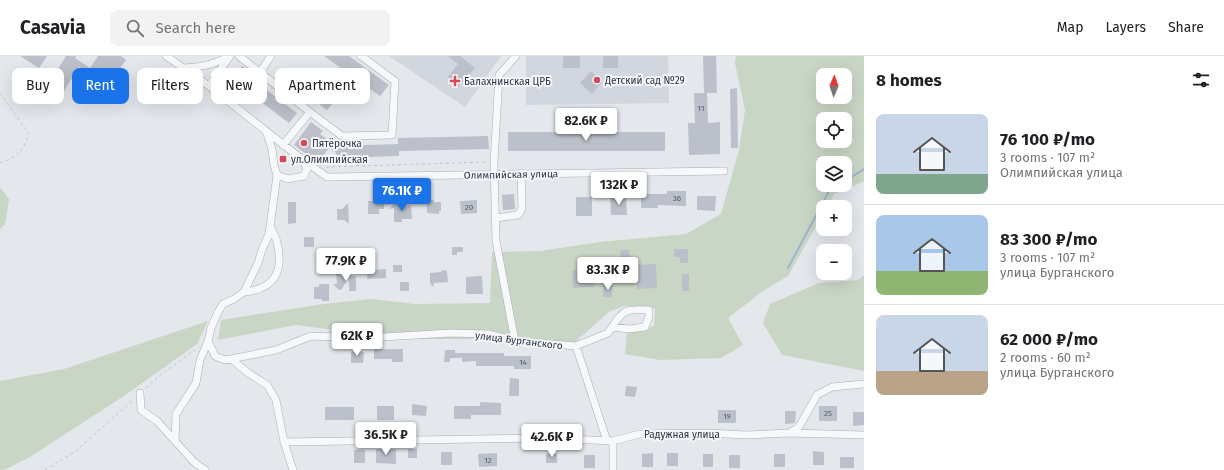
<!DOCTYPE html>
<meta charset="utf-8">
<style>
:root{--surface:#fff;--page:#f2f2f2;--text:#202124;--muted:#757577;--line:#e0e0e0;--accent:#1a73e8}
body{margin:0;font-family:"Fira Sans",sans-serif;background:var(--page);color:var(--text);height:100vh;display:flex;flex-direction:column;font-size:15px;white-space:nowrap}
*{box-sizing:border-box;margin:0}
p{font-size:13px;color:var(--muted)}
.icon{flex:none;width:22px;height:22px;fill:none;stroke:currentColor;stroke-width:2;stroke-linecap:round;stroke-linejoin:round}
.map{position:relative;flex:1;overflow:hidden}
.drawer{display:flex;flex-direction:column;background:var(--surface);width:360px}
.drawer>*{flex:none}
.banner{position:absolute;left:12px;top:12px;width:380px;height:36px;display:flex;gap:8px}
.needle{width:26px;rotate:2deg}
.tools{position:absolute;left:816px;top:12px;display:grid;gap:8px}
.tools a{display:grid;place-items:center;width:36px;height:36px;border-radius:8px;background:var(--surface);box-shadow:0 4px 16px #0002;font-size:20px}
.price{position:absolute;translate:-50% -34px;padding:0 9px;border-radius:4px;background:#fff;color:#222;font-size:13px;line-height:26px;filter:drop-shadow(0 1px 2px #0008)}
.price::after{content:'';position:absolute;left:50%;top:24px;width:12px;height:9px;margin-left:-6px;background:inherit;clip-path:polygon(0 0,100% 0,50% 100%)}
.price.selected{background:var(--accent);color:#fff}
ul{padding:0;list-style:none}
li{display:flex;align-items:center;gap:12px;height:100px;padding:0 12px}
li+li{border-top:1px solid var(--line)}
li span{display:grid;place-items:center;flex:none;width:112px;height:80px;border-radius:8px;color:#555}
li>.icon{margin-inline-start:auto}
span .icon{width:48px;height:48px;fill:#fffc;stroke-width:1}
li b{font-size:17px}
h2{display:flex;justify-content:space-between;align-items:center;height:48px;padding:0 12px;font-size:17px}
.chip{padding:0 14px;border-radius:8px;background:var(--surface);box-shadow:0 4px 16px #0002;font-size:14px;line-height:36px}
.chip.selected{background:var(--accent);color:#fff}
header{display:flex;align-items:center;gap:24px;box-sizing:border-box;height:56px;padding:0 20px;background:var(--surface);border-bottom:1px solid var(--line)}
header strong{font-size:19px}
nav{display:flex;gap:22px;margin-inline-start:auto;font-size:14px}
.search{width:280px;height:36px;background:var(--page);display:flex;align-items:center;gap:10px;box-sizing:border-box;padding:0 14px;border-radius:8px;color:var(--muted);font-size:15px}
main{display:flex;flex:1;min-height:0}
.map>svg:first-child{display:block}
.built{fill:#d2d6de}
.green{fill:#c9d6c5;fill-rule:evenodd}
.lines{fill:none;stroke-linecap:round;stroke-linejoin:round}
.stream{stroke:#9fb4cc;stroke-width:2}
.building{fill:#bbc0ca}
.minor-casing{stroke:#a9aeb7;stroke-width:8}
.path{stroke:#c2c5cb;stroke-width:1;stroke-dasharray:3 3;stroke-linecap:butt}
.minor{stroke:#f7f8fa;stroke-width:7}
.poi-dot{fill:#d1495b;stroke:#f4f6f9;stroke-width:1.5}
.labels{text-anchor:middle;stroke-width:4;stroke-linejoin:round;paint-order:stroke}
.number-label{font-size:8px;fill:#4f5766}
.poi-label{font-size:10px;fill:#2b3445;stroke:#f4f6f9;text-anchor:start}
.street-label{font-size:10px;fill:#2b3445;stroke:#f4f6f9}
</style>
<header>
<strong>Casavia</strong>
<div class="search"><svg class="icon" aria-label="search" viewBox="0 0 24 24"><circle cx="10" cy="10" r="6"/><path d="M15 15l6 6"/></svg>Search here</div>
<nav><a>Map</a><a>Layers</a><a>Share</a></nav>
</header>
<main>
<div class="map">
<svg width="864" height="414" viewBox="0 0 864 414">
<rect width="100%" height="100%" fill="#e4e7ec"/>
<path class="built" d="M389,0h112l-36,51z
M526,0h142l1,47 -143,2z"/>
<path class="green" d="M736,0h128v125l-30,13 -7,13h-4v7l-35,62 -25,15 -35,27 15,27 -22,13 -61,2 -35,-6 2,-22 27,-6 1,-18 -31,-2 -14,5 -36,32 -105,-4h-54l-42,-4 -77,-10 -78,15 3,-20 103,-16 47,-5 44,5 75,-1 2,-51 48,-1 60,-9 86,-8 35,-20 18,-64 6,-40 -10,-47zM823,19h22v22h-22zM823,63h22v22h-22zM823,107h22v22h-22z
M0,131l9,12 -4,25 -5,5z
M864,219v96l-82,-16 -19,-32 7,-19 49,-21 39,-3z
M208,265l-11,23 -73,52 -94,61 -26,13h-4v-89l64,-12z"/>
<g class="lines">
<path class="stream" d="M845,125l19,-12
M788,212l41,-77 9,-6"/>
</g>
<path class="building" d="M20,0h27l-8,12z
M66,0h10l-1,2 15,10 8,-12h23l5,4 -18,25 -13,-10 -1,2 -15,-10 -17,27 -14,-9z
M324,0h25l40,29 -9,11z
M448,0h12l15,12 -5,6 -1,-1 -11,14 -11,-9 11,-14z
M563,0h17v12h-17z
M603,0h15v12h-15z
M703,0h13l1,37h-10l1,30 12,-1v32l-31,1 -1,-32h7l-1,-30h10z
M242,10l9,7 -3,3 49,37 -8,10 -57,-43z
M591,15l11,11 -10,12 -12,-11z
M737,32l1,60h-7l-1,-59z
M325,42l8,5 -6,7 -7,-5z
M311,66l12,9 -3,3 16,12 62,-2v-6l90,-2 1,13 -90,2v5l-63,2v-5l-7,-5 -11,15 -24,-18z
M508,76h157v19h-157z
M667,135h19v15l-28,-1v3h-17v-14h26z
M514,138l1,15 -12,1 -1,-15z
M626,140l1,19h-16l-1,-18z
M697,140h19l-1,15 -18,-1z
M576,141h16v19h-16z
M427,144h7v2h7v9h-2v3l-12,-1z
M477,144v13l-16,1 -1,-13z
M368,145h16v8h-5v5h-11z
M288,146h8v21l-8,1z
M348,147l1,21 -5,-4h-7v-11h5z
M395,147l10,3 6,-1 1,14h-10v3h-8v-14l-5,1z
M304,181h10v10h-10z
M452,191h11v5h-6v3h-5z
M674,193h14v14h-8v-6h-6z
M353,194h6v7h-6z
M620,194h9l1,8 -9,1z
M656,208l1,24 -20,1 -1,-24z
M393,209h9v7h-9z
M368,210h6v4l12,-1v9l-19,1z
M442,214l5,1 1,11 -14,1 -1,4 -3,-4v-10l11,-1z
M572,214h21l1,17 -21,1z
M336,218h15l-1,2h6v15h-7v-14l-8,13h-2l-6,-6h4z
M682,218h7v17h-7z
M482,220l1,18h-17v-17z
M400,226h9v9h-9z
M319,228h10v17h-7v-2h-8v-12h5z
M612,229v12h-9v-11z
M374,293h29v13h-11v-3h-18z
M445,294h10v3h49v3h27v13h-17v-3h-38v-5l-14,1v-4h-12v4h-6z
M351,296h13l-1,11h-12z
M510,322l9,1v17h-10z
M626,330l11,1 -2,10 -10,-1z
M480,346l21,1v12h-30v4h-17v-13h26z
M412,348l15,2 -1,10 -14,-1z
M377,350h17v14h-17z
M819,350h18v15h-18z
M325,351h29v13h-29z
M718,354h18v13h-18z
M785,355h11l-1,12 -10,1z
M853,356h11v13l-11,1z
M376,393h20v15l-20,-1z
M408,393h9v9h-9z
M354,394h11v13h-11z
M813,395l11,1v13h-11z
M441,396h11v13h-11z
M497,397v13l-18,1 -1,-13z
M653,397v14h-11v-13z
M667,397h11v13h-11z
M546,398h11v9h-11z
M703,398h10v13h-10z
M774,398h11v13h-11z
M584,399h11v13h-11z
M729,399h11v13h-11z
M840,401h14v11h-14z"/>
<g class="lines">
<g class="minor-casing">
<path id="minor" d="M166,0l43,30
M230,0l-21,30 94,74 24,17 397,-6
M239,0l71,56 -27,33
M183,12c19,-1 28,-3 46,-11
M260,16l11,-16
M310,56l32,24 50,-1 3,-54 -34,-25
M266,75l6,18 2,16 3,10 11,4 16,-3 3,-7 -4,-8
M277,119l-8,59 -7,16 -4,13 -14,29 -10,7 -11,5 -5,8 -7,16 -3,13 7,15 10,4 6,-1 16,13 20,13 9,15 8,42 9,28
M496,162l22,-3 4,-6 -1,-36
M244,236c31,-3 40,-20 33,-50 -1,-5 -5,-11 -7,-17
M515,285l-19,-100 -2,-79 5,-87 17,-19
M576,290l31,95
M231,303l45,-9 35,-14 55,2 85,-5 37,1 27,7 61,5 32,-13 4,-6 17,2 16,-2 4,-11v-6c-21,-1 -25,-2 -37,17
M140,337l1,17 16,11 18,20
M789,377l10,-6 18,-32 15,-8 32,-3
M613,385v29
M284,386l262,-4 67,3 27,-7 66,-1 40,2 43,-2 75,2
M205,414l-11,-8 -19,-21 1,-27 20,-31 4,-23 8,-19"/>
</g>
<path class="path" d="M0,37l29,41c-6,17 -11,23 -29,29
M326,111l160,-5
M146,332l12,-11 35,-26 2,-1
M45,414l31,-19 57,-51"/>
<use href="#minor" class="minor"/>
</g>
<g class="poi-dot">
<circle cx="597" cy="24" r="4"/>
<path d="M453 19h4v4h4v4h-4v4h-4v-4h-4v-4h4z"/>
<circle cx="304" cy="87" r="4"/>
<rect x="279" y="99" width="8" height="8" rx="2"/>
</g>
<g class="labels">
<g class="number-label">
<text x="701" y="55">11</text>
<text x="677" y="145">36</text>
<text x="469" y="154">20</text>
<text x="523" y="309">14</text>
<text x="828" y="360">25</text>
<text x="727" y="363">19</text>
<text x="488" y="407">12</text>
</g>
<g class="poi-label">
<text x="605" y="28">Детский сад №29</text>
<text x="464" y="29">Балахнинская ЦРБ</text>
<text x="312" y="91">Пятёрочка</text>
<text x="291" y="107">ул.Олимпийская</text>
</g>
<g class="street-label">
<text transform="translate(511 118) rotate(-1)" y="4">Олимпийская улица</text>
<text transform="translate(519 284) rotate(7)" y="4">улица Бурганского</text>
<text x="682" y="382">Радужная улица</text>
</g>
</g>
</svg>
<div class="tools">
<a><svg class="needle" viewBox="-14 -14 28 28"><path d="M0-13l5 13h-10z" fill="#e53935"/><path d="M0 13l5-13h-10z" fill="#757577"/></svg></a>
<a><svg class="icon" aria-label="locate" viewBox="0 0 24 24"><circle cx="12" cy="12" r="6"/><path d="M12 2v4M12 18v4M2 12h4M18 12h4"/></svg></a>
<a><svg class="icon" aria-label="layers" viewBox="0 0 24 24"><path d="M12 4l9 5-9 5-9-5zM3 14l9 5 9-5"/></svg></a>
<a>+</a>
<a>−</a>
</div>
<b class="price" style="left:586px;top:86px">82.6K ₽</b>
<b class="price" style="left:619px;top:150px">132K ₽</b>
<b class="price selected" style="left:402px;top:156px">76.1K ₽</b>
<b class="price" style="left:346px;top:226px">77.9K ₽</b>
<b class="price" style="left:608px;top:235px">83.3K ₽</b>
<b class="price" style="left:357px;top:301px">62K ₽</b>
<b class="price" style="left:386px;top:400px">36.5K ₽</b>
<b class="price" style="left:552px;top:402px">42.6K ₽</b>
<div class="banner">
<a class="chip">Buy</a>
<a class="chip selected">Rent</a>
<a class="chip">Filters</a>
<a class="chip">New</a>
<a class="chip">Apartment</a>
</div>
</div>
<section class="drawer">
<h2>8 homes<svg class="icon" aria-label="filters" viewBox="0 0 24 24"><path d="M4 7h16M4 17h16"/><circle cx="9" cy="7" r="2"/><circle cx="15" cy="17" r="2"/></svg></h2>
<ul>
<li><span style="background:linear-gradient(#c9d6e8 75%,#7fa58c 0)"><svg class="icon" aria-label="home" viewBox="0 0 24 24"><path d="M3 11l9-7 9 7M6 9v11h12V9"/></svg></span><div><b>76 100 ₽/mo</b><p>3 rooms · 107 m²</p><p>Олимпийская улица</p></div></li>
<li><span style="background:linear-gradient(#a9c7e8 70%,#8fb573 0)"><svg class="icon" aria-label="home" viewBox="0 0 24 24"><path d="M3 11l9-7 9 7M6 9v11h12V9"/></svg></span><div><b>83 300 ₽/mo</b><p>3 rooms · 107 m²</p><p>улица Бурганского</p></div></li>
<li><span style="background:linear-gradient(#c9d6e8 70%,#b9a48a 0)"><svg class="icon" aria-label="home" viewBox="0 0 24 24"><path d="M3 11l9-7 9 7M6 9v11h12V9"/></svg></span><div><b>62 000 ₽/mo</b><p>2 rooms · 60 m²</p><p>улица Бурганского</p></div></li>
</ul>
</section>
</main>
